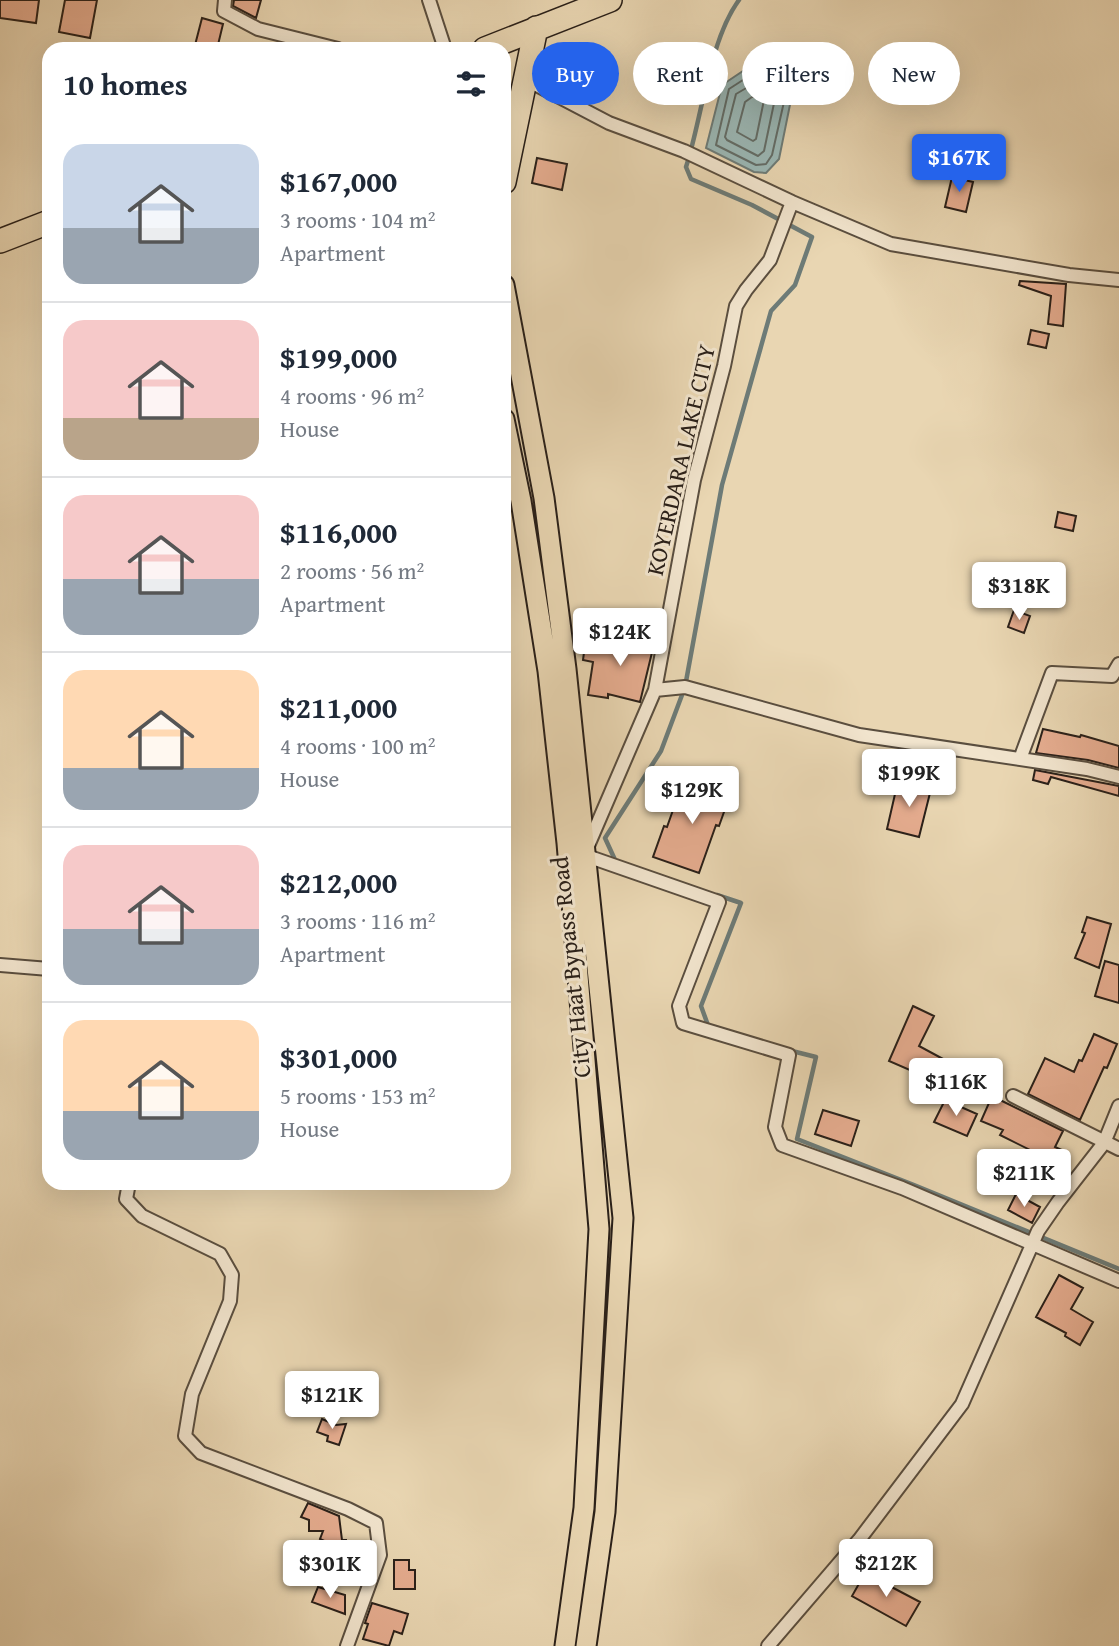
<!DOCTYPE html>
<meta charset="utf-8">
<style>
:root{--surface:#fff;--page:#f2f2f3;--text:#1f2937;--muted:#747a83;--line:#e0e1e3;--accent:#2563eb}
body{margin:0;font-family:"Gentium Book Plus",serif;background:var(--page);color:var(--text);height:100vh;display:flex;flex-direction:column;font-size:26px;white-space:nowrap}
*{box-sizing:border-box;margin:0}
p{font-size:23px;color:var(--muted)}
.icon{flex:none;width:38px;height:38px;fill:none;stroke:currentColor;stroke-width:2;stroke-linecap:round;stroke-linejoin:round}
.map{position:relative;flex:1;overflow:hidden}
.side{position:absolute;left:42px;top:42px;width:469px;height:1148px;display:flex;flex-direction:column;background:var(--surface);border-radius:21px;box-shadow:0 7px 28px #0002}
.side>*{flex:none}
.banner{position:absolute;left:532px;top:42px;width:481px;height:63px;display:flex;gap:14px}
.price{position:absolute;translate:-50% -60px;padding:0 16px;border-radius:7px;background:#fff;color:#222;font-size:23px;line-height:46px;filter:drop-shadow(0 2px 4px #0008)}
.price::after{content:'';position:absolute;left:50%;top:42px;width:21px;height:16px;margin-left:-10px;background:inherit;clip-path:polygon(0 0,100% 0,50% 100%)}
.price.on{background:var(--accent);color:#fff}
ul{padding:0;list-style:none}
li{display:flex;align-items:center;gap:21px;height:175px;padding:0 21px}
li+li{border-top:2px solid var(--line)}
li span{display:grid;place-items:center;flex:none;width:196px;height:140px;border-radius:21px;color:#555}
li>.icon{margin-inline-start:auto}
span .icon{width:84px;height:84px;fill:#fffc;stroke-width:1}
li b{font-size:30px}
h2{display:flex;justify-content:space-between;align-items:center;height:84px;padding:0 21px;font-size:30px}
.pill{padding:0 24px;border-radius:32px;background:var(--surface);box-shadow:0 7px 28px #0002;font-size:24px;line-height:63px}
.pill.on{background:var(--accent);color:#fff}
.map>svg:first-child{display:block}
.water{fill:#9ab7b5;stroke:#6d7b77;stroke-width:2}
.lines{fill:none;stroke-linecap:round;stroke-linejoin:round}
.shore{stroke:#626c67;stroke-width:2}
.stream{stroke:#6d7b77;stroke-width:4.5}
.building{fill:#e5ac8f;stroke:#2a2019;stroke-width:2}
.street-casing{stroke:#5a4e3f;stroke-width:16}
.primary-casing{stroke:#2a2019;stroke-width:23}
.highway-casing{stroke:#2a2019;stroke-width:26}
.street{stroke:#f1e4cd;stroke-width:12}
.primary{stroke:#e9d6b2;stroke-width:19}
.highway{stroke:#e9d6b2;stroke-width:23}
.labels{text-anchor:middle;stroke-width:6;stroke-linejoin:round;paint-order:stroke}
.street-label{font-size:24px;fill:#2a2019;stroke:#f1e4cd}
</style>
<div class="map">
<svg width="1119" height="1646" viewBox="0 0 1119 1646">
<rect width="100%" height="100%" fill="#e9d6b2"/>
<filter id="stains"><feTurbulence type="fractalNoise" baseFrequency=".00286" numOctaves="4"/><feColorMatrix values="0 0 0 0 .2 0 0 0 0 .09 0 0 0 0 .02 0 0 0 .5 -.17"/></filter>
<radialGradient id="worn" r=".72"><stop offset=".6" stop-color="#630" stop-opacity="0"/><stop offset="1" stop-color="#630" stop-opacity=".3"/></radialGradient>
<path class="water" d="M787,69l8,11 -16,79 -13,14 -12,-1 -48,-24 16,-63 21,-14z"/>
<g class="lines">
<path class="shore" d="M782,76l6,8 -16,71 -6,9 -10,1 -40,-20 13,-56 17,-11z
M774,86l3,3 -13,62 -6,5 -31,-16 -2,-3 11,-43 12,-7z
M752,97h10l2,3 -8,39 -3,2 -16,-9 8,-30z"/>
<path class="stream" d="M616,862l-11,-24 56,-87 24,-64 37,-202 49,-174 24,-26 17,-48 -60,-32 -61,-26 -5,-12c16,-49 23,-126 53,-167
M709,1028l-8,-22 40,-103 -24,-8
M788,1050l28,7 -19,82 117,46 205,84"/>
</g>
<path class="building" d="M0,0h39l-3,23 -36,-5z
M65,0h32l-7,38 -31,-6z
M234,0h27l-5,18 -23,-12z
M202,18l21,6 -6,25h-23z
M537,158l30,6 -5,26 -30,-7z
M952,177l21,5 -7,30 -21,-5z
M1020,281l46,3 -3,42 -15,-2 3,-28 -32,-11z
M1031,330l18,4 -3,14 -18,-4z
M1058,512l18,4 -3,15 -18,-4z
M1014,610l16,6 -6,17 -16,-6z
M623,633l32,7 -15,62 -32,-8v4l-20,-3 5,-33 -10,-2 2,-15 34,6z
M1043,729l37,8 1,-2 38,11v22l-31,-8 -52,-7z
M1035,770l84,16v10l-68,-19 -3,7 -15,-4z
M684,779l46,16 -11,31 -3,-1 -17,48 -46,-16 11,-31 3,1z
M898,781l33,8 -12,48 -32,-8z
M1087,917l24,7 -12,44 -24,-10 10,-25 -3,-1z
M1105,961l14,4v38l-24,-7z
M913,1006l21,10 -15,30 26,14 -10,21 -46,-20z
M1094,1034l23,10 -10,24 -3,-1 -24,53 -52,-26 17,-36 29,14 5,-12 3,1z
M992,1096l71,35 -8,16 9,4 -6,13 -58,-29 3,-5 -22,-9z
M945,1100l32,14 -10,22 -33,-14z
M823,1110l36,11 -8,25 -36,-12z
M1016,1194l24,13 -8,16 -24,-13z
M1059,1275l24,13 -12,21 22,13 -13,23 -15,-9 1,-3 -30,-16z
M322,1419l14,6 10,-1 -7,21 -12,-4 1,-5 -11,-4z
M308,1503l31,13 3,24h4v16h-13v-11l-13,-6 3,-8h-14v-11l-8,-3z
M394,1560h15v10h6v19h-21z
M865,1573l55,29 -14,24 -54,-30z
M318,1587l27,8v19l-33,-12z
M372,1603l36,11 -6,20 -8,-3 -5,15 -26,-7 5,-15 -3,-1z"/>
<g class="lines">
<g class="street-casing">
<path id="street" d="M225,0l-1,11 34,18 80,20
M429,0l16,49
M525,79l84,44 75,28 108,51 99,42 178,31 50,5
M792,202l-22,58 -24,30 -10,16 -12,60 -30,114 -39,210 -71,165 135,47 -40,104 4,17 106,32 -14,72 7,18 120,43 217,93
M655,690l30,-3 174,48 228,34 32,8
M1020,759l32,-86 60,3 7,-12
M0,965l49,4
M1013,1096l106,53
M129,1183l-3,16 16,17 78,38 12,21 -2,26 -38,93 -7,42 16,17 147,56 28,14 4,32 -33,91
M768,1646l91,-106 103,-136 76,-173 20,-29 46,-59 15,-37"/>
</g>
<g class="primary-casing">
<path id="primary" d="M504,285l40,213 22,171 57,549 -18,294 -19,134
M504,419l17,82 27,170 19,172 32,386 -15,279 -19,138"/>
</g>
<g class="highway-casing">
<path id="highway" d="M485,49l125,-49
M504,182l32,-154
M0,241l49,-19"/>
</g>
<use href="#street" class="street"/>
<use href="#primary" class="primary"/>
<use href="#highway" class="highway"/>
</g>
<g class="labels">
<g class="street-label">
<text transform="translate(681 460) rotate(-77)" y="8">KOYERDARA LAKE CITY</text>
<text transform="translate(571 967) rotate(-96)" y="8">City Haat Bypass Road</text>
</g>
</g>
<rect width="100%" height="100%" filter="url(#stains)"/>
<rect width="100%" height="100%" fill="url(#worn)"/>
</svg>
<b class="price on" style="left:959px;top:194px">$167K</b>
<b class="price" style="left:1019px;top:622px">$318K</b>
<b class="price" style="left:620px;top:668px">$124K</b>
<b class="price" style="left:909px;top:809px">$199K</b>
<b class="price" style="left:692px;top:826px">$129K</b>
<b class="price" style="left:956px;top:1118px">$116K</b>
<b class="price" style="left:1024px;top:1209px">$211K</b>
<b class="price" style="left:332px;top:1431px">$121K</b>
<b class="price" style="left:886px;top:1599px">$212K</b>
<b class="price" style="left:330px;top:1600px">$301K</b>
<div class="banner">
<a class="pill on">Buy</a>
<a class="pill">Rent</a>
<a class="pill">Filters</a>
<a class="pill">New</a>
</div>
<section class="side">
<h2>10 homes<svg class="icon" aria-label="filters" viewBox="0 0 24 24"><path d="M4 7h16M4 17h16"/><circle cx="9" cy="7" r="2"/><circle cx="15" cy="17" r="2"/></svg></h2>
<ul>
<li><span style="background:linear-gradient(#c9d6e8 60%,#9aa5b1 0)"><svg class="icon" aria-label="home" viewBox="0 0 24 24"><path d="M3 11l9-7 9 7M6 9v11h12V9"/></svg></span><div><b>$167,000</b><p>3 rooms · 104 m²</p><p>Apartment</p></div></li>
<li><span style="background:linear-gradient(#f6c9c9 70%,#b9a48a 0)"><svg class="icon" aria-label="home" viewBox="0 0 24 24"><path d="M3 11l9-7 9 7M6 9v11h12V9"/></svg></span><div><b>$199,000</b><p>4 rooms · 96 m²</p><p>House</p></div></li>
<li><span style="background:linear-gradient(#f6c9c9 60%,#9aa5b1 0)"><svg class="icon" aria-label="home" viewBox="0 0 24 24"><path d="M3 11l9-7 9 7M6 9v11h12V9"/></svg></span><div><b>$116,000</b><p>2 rooms · 56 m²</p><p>Apartment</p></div></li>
<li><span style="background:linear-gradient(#ffd9b3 70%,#9aa5b1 0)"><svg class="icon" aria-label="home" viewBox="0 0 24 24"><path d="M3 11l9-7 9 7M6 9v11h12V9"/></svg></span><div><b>$211,000</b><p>4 rooms · 100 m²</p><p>House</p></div></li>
<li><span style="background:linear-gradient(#f6c9c9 60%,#9aa5b1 0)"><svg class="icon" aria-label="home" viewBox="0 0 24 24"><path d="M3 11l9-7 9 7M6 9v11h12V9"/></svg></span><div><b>$212,000</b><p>3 rooms · 116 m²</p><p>Apartment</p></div></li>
<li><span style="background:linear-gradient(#ffd9b3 65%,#9aa5b1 0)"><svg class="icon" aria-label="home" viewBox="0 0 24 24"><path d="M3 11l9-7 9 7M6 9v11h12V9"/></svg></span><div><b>$301,000</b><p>5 rooms · 153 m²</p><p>House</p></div></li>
</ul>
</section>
</div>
